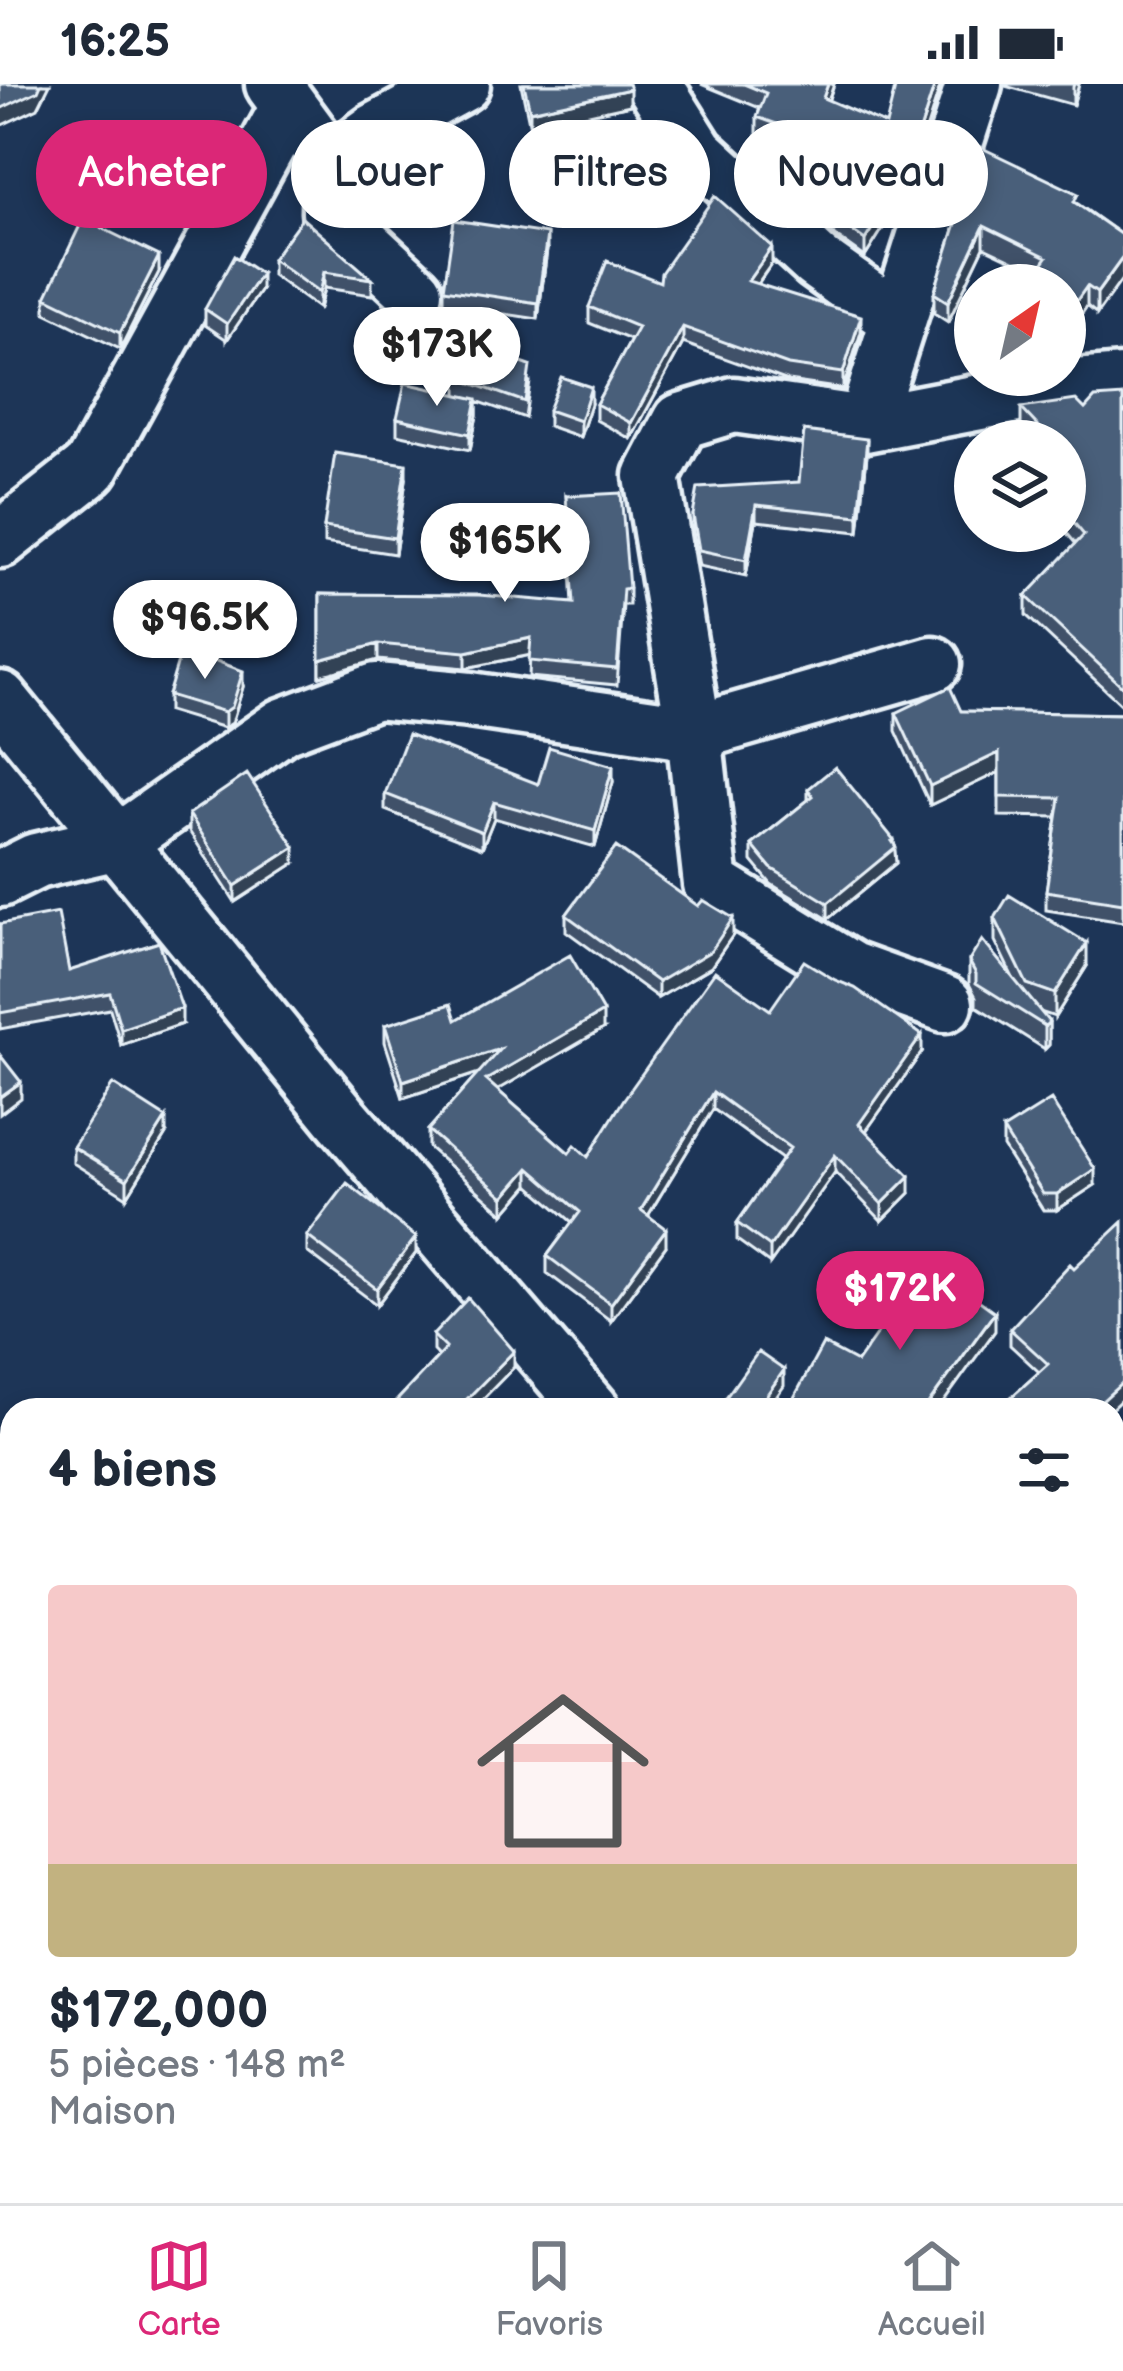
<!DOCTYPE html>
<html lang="fr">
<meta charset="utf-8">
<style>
:root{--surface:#fff;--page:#f2f2f3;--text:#1f2937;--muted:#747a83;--line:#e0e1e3;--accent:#db2777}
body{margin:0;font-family:"Balsamiq Sans",sans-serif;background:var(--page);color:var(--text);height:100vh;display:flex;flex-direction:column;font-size:45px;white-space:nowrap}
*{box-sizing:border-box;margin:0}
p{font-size:39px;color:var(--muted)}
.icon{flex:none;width:66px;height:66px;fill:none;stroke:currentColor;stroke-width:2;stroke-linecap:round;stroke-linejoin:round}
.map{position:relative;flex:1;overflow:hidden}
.sheet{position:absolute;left:0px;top:1314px;width:1125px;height:807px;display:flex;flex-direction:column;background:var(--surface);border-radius:36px 36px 0 0;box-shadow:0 6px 18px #0003}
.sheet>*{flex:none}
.banner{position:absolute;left:36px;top:36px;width:1053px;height:108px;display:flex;gap:24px}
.needle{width:78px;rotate:34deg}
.buttons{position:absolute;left:954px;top:180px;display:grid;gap:24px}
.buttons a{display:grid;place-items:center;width:132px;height:132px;border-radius:50%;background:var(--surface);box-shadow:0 6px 18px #0003;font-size:60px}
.price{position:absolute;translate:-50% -102px;padding:0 27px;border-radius:42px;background:#fff;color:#222;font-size:39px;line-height:78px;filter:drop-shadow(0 3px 6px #0008)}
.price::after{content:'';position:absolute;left:50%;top:72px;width:36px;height:27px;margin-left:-18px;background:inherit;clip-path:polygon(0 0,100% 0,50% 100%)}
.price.selected{background:var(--accent);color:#fff}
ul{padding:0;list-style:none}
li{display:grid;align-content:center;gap:24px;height:636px;padding:0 48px}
li span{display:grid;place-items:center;height:372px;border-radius:12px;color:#555}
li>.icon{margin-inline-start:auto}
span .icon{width:216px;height:216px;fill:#fffc;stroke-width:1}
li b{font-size:51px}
h2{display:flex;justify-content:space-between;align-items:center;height:144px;padding:0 48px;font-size:51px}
.chip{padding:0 42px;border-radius:54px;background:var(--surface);box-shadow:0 6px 18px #0003;font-size:42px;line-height:108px}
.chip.selected{background:var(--accent);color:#fff}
.status{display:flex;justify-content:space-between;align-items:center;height:84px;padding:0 60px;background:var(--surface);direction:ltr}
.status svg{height:33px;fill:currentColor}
.tab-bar{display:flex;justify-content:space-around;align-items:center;height:168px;border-top:3px solid var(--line);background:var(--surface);font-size:33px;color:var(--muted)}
.tab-bar a{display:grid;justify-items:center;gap:6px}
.tab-bar .selected{color:var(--accent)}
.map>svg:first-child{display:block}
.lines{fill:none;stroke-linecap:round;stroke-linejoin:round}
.minor-casing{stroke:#e8f1f8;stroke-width:63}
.minor{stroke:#1d3557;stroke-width:54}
.wall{fill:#3f5169;stroke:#e8f1f8;stroke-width:3}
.shaded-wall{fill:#334255;stroke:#e8f1f8;stroke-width:3}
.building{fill:#495e7a;stroke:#e8f1f8;stroke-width:3}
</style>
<div class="status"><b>16:25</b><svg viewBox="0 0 49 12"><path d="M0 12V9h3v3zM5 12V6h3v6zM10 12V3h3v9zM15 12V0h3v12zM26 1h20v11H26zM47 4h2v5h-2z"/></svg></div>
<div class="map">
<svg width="1123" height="2119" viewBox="0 0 1123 2119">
<rect width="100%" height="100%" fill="#1d3557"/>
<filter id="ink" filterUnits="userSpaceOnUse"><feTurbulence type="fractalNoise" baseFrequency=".00833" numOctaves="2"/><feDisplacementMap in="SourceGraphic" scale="24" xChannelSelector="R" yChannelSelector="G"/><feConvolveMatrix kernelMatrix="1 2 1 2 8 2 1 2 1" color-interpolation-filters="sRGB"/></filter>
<g filter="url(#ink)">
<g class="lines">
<g class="minor-casing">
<path id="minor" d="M273,0l58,79 -1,50 85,79
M654,0l43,68 120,110 80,57
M331,79l43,-31 88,-48
M865,340l178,-34 80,-7
M0,456l91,-72 198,-362
M0,615l340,417 252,294
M0,795l36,-18 82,-19 165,-116 93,-35 94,9 224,33 239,-69
M945,920l-94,-34 -140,-86 -17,-151 -42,-257 29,-55 53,-16 131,19 109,-340
M1113,1978l10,15
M238,2119l5,-10
M946,2119l14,-10"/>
</g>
<use href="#minor" class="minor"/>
</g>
<path class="wall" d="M521,0h107l2,21 -100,22z
M701,0h133l-6,17 58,24 55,-41 -40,124 -4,-2 -32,51 -28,-20 -26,-23v-17l22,-36 -76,-26v-18l3,-9z
M1004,0h75l-6,21 -68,-19z
M980,63l98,57 45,32 -26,78 -10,-8 -22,32v-53l-81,-38 -36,75 -14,-9v-20z
M547,166l-9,69 -94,-14v-16z
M272,175l100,20v16l-48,-7 -5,21 -47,-34z
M772,179l-14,21 103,48 -18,57 -55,-8 -105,-38 -52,96 -35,-19v-16l35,-64 -42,-17v-16l71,-25z
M159,188l-39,77 -74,-36v-16z
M261,206l-34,50 -22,-15v-16z
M457,294l73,4 -5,36 -48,-17v14l-7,35 -73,-16v-16l60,-24z
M1123,312v310l-97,-91v-19l50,-52 -11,-13v-90h-30l-14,-15v-18l64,1z
M591,320l-11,33 -32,-11v-16z
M867,371l-8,77 -103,-11 -10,55 -47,-10 -6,-35v-16l106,-33z
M406,396l-11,74 -71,-11v-16z
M566,412l63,92v17h-6l-6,80 -88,-8 1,-22 -64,13 -88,-8 -58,16v-82l253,9z
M243,603l-11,36 -7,5 -57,-17v-16z
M961,627l162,3v208l-77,-12v-19l11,-74 -58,-1v-44l-69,33 -34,-74v-18z
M613,698l-18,65 -101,-29 -12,30 -97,-38v-16z
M808,705l86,55 2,19 -68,56 -57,-35 -19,-23v-16l56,-45z
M189,730l106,49 -60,39 -46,-71z
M698,822l35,29 -22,32 -53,31 -92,-67v-16z
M995,834l92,48 -32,51 -15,-5 9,10v23l-4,4 -69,-43v-9l-7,-13v-23l44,17 -18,-37z
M0,840l69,47 113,53 -61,21 -11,-36 -110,20z
M770,926l152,42 -56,79 44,62 -28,28 -47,-49 -65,92 -33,-24v-17l45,-64 -69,-50 -65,107 18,30 -55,75 -64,-48v-17l25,-34 -43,-37 -25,29 -76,-67v-17l51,-57 -76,25 -18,-56v-17l71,-5 147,9 -106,61 72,63 19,4z
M1003,1046l92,55 -38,25h-14l-40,-63z
M166,1050l-39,63 -54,-34v-16z
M307,1152l109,17 -39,52 -70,-53z
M1010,1245l113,69 -13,12h-113l42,-38 -29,-27z
M433,1251l81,32 -42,43h-84l50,-54 -5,-5z
M12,1624v104l-12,-15v-79z
M1123,1826v72l-10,-15v-50z
M422,2109h237l20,10h-250z
M730,2109h187l-4,10 -11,-9 -6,9h-156z"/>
<path class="shaded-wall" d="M41,0h9l-12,24 -38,18v-17z
M828,0h6l-11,32v-18z
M935,0h6l-40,124v-18z
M1074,0h5l-6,21v-18z
M630,5v16l-100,22v-16z
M897,104v18l-32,51v-17z
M984,142v21l-36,75v-20z
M547,150v16l-9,69v-16z
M772,163v16l-24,34v-16z
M159,172v16l-39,77v-16z
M1123,173v21l-26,36v-21z
M324,188v16l-5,21v-16z
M261,190v16l-34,50v-16z
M1087,202v20l-22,32v-21z
M861,232v16l-18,57v-16z
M683,243v16l-52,96v-16z
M591,303v17l-11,33v-16z
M477,315v16l-7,35v-16z
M867,355v16l-8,77v-16z
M406,380v16l-11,74v-16z
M756,421v16l-10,55v-16z
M531,554v17l-65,13v-16z
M378,560v16l-58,16v-16z
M243,587v16l-11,36 -7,5v-16z
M999,669v19l-69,33v-19z
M613,682v16l-18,65v-16z
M494,718v16l-12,30v-16z
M894,756l2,23 -68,56v-16z
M295,763v16l-60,39v-16z
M733,834v17l-22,32 -53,31v-16z
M1087,859v23l-32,51v-23z
M182,924v16l-61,21v-16z
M603,928v17l-117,68v-17z
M1049,938v23l-4,4v-23z
M922,951v17l-63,89v-17z
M500,965v17l-97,32v-17z
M21,998v16l-21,16v-17z
M713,1008v17l-72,118v-17z
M166,1034v16l-39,63v-17z
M835,1071v17l-65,92v-17z
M529,1084v17l-25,29v-17z
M1095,1085v16l-38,25v-16z
M910,1092v17l-28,28v-17z
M666,1145v17l-55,75v-17z
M416,1153v16l-39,52v-16z
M995,1228v19l-57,79h-14z
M514,1267v16l-42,43h-16z
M784,1286v16l-17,24h-11z
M1123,1298v16l-13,12h-18z
M1123,1717v19l-10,14v-18z
M892,2109h10l-6,10h-12z"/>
<path class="building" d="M0,0h41l-3,7 -38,18z
M524,0h104l2,5 -100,22z
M744,0h84l-5,14 63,27 10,-41h39l-34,106 -4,-2 -32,52 -28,-20 -26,-23 30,-50 -84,-30 9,-24z
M980,63l98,47 -4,8 49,34v21l-26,36 -10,-7 -22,31v-32h-38l20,-28 -63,-31 -36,76 -14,-9z
M715,112l57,51 -24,34 113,35 -18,57 -55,-8 -105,-38 -52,96 -35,-19 42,-77 -49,-20 18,-46 53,21 1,-9z
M302,134l70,61 -48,-7 -5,21 -47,-34z
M83,135l76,37 -39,77 -74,-36z
M454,136l93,14 -9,69 -94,-14z
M234,172l27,18 -34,50 -22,-15z
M469,260l61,22 -5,36 -68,-24z
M561,293l30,10 -11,34 -32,-11z
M405,299l72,16 -7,35 -73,-16z
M1123,312v291l-97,-91 58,-61 -19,-23v-71h-13l-31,-33 55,-8 9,9 10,-11z
M804,347l63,8 -8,77 -103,-11 -10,55 -47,-10 -6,-35 5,-27 101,-6z
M335,369l71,11 -11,74 -71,-11z
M621,409l8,95 -6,1 -6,80 -88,-8 2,-23 -65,14 -88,-8 -58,16v-66l159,1 95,8 -8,-107z
M182,564l61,23 -11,36 -7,5 -57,-17z
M950,603l11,24 162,3v189l-77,-12 14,-93 -61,-1v-44l-69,33 -34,-73z
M408,650l130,50 11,-37 64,19 -18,65 -101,-29 -12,30 -97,-38z
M835,683l59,73 -2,1 4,6 -68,56 -57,-35 -19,-23 61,-49 -5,-7z
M247,690l48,73 -60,39 -46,-72z
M616,763l82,59 5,-6 30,18 -22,33 -53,31 -92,-67z
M1009,811l78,48 -32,51 -28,-10 -32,-66z
M58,829l11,58 90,-29 23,66 -61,21 -11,-36 -110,20v-89z
M982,856l67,82 -4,4 -69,-43v-9l-7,-13z
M570,871l33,57 -117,68 83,73 6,-8 13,12 36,-58 91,-128 55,39 34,-49 31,19 20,8 67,47 -63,89 51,52 -28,28 -47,-49 -65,92 -33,-24 53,-75 -77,-56 -72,118 25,19 -55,75 -64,-48 33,-44 -51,-44 -25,29 -76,-67 72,-81 -97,32 -18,-56 66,-21 5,16z
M0,971l21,27 -21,15z
M113,1000l53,34 -39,62 -54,-33z
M1051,1016l44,69 -38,25h-14l-40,-64z
M347,1099l69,54 -39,52 -70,-53z
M1123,1138v160l-31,28h-95l51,-46 -38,-35 60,-65 4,4z
M927,1179l68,49 -71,98h-130l-5,-3 34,-63 34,18z
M468,1214l46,53 -58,59h-68l58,-62 -13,-13z
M758,1268l26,18 -28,40h-39z
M1113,1550l10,4v52l-5,15 -5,-2z
M1118,1619l5,1v97l-10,15v-106z
M12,1624v88l-12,-15v-63z
M1123,1826v52l-10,-14v-31z
M277,2109h86l18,10h-109z
M433,2109h226l20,10h-240z
M745,2109h147l-8,10h-130z
M986,2109h35l12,10h-56z"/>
</g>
</svg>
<div class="buttons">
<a><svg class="needle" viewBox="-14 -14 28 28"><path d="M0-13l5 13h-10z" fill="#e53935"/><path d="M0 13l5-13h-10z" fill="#747a83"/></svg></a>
<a><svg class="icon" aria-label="layers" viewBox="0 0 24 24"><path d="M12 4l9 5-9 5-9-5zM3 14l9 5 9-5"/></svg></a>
</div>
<b class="price" style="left:437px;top:325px">$173K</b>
<b class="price" style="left:505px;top:521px">$165K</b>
<b class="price" style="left:205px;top:598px">$96.5K</b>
<b class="price selected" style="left:900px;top:1269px">$172K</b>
<div class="banner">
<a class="chip selected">Acheter</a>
<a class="chip">Louer</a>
<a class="chip">Filtres</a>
<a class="chip">Nouveau</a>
</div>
<section class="sheet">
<h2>4 biens<svg class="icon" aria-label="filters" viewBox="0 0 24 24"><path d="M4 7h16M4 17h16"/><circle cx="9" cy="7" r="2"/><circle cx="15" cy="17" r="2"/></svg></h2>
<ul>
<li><span style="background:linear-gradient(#f6c9c9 75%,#c2b280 0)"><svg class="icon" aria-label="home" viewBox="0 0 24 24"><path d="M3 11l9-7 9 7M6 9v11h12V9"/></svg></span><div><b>$172,000</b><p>5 pièces · 148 m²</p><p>Maison</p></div></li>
</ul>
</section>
</div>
<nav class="tab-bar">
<a class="selected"><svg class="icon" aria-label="map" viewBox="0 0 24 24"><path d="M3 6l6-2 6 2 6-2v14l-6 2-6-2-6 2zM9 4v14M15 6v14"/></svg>Carte</a>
<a><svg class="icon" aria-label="saved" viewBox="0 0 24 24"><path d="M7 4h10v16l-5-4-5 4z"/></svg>Favoris</a>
<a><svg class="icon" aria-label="home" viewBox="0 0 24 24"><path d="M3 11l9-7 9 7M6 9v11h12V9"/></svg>Accueil</a>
</nav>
